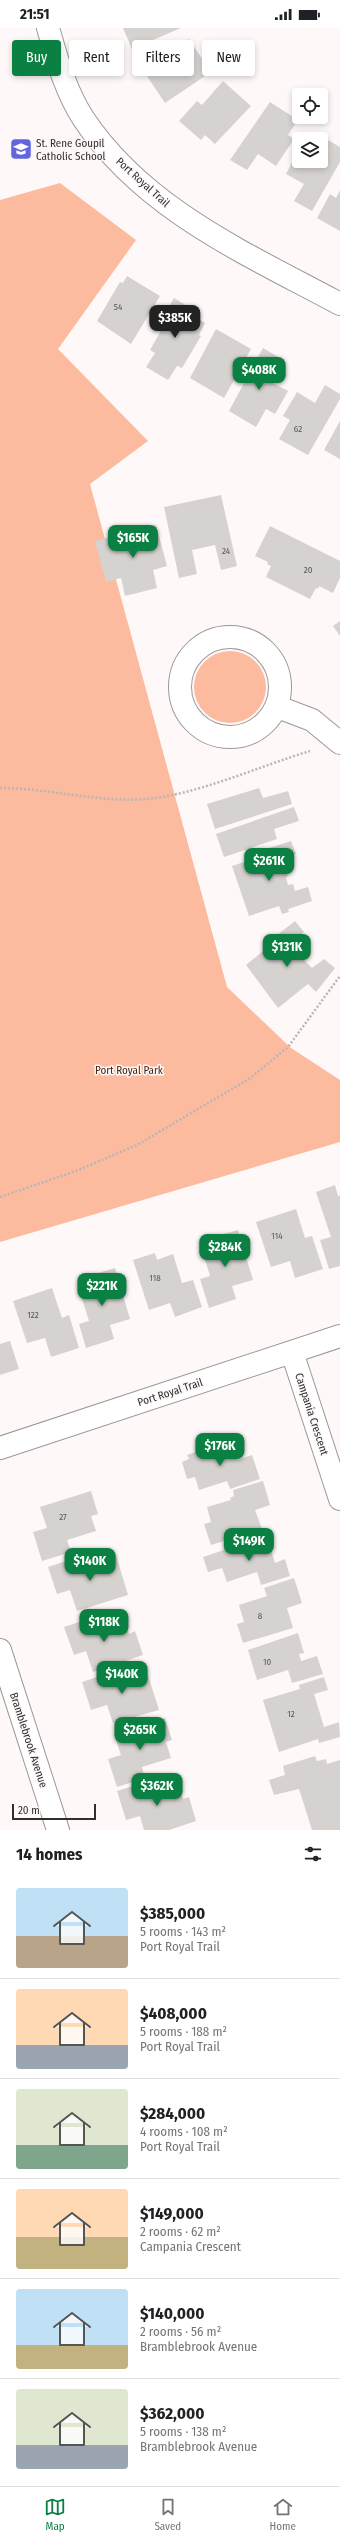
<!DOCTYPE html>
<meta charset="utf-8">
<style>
:root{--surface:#fff;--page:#f6f6f6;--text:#202124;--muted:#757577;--line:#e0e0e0;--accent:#0b8043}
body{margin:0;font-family:"Fira Sans Condensed",sans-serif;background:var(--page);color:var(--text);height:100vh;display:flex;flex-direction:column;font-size:15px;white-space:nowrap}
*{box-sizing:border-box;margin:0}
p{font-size:13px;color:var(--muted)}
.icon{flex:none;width:22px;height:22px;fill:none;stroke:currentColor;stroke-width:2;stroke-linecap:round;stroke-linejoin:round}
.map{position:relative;height:1802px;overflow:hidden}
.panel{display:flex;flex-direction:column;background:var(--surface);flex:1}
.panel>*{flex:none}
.top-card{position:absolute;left:12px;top:12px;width:316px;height:36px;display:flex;gap:8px}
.buttons{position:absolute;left:292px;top:60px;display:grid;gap:8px}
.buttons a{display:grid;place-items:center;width:36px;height:36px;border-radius:4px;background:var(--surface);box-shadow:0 2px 6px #0003;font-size:20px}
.scale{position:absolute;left:12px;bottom:10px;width:84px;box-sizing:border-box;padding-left:4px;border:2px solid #302f2e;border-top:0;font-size:11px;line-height:14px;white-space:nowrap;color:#302f2e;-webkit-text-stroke:3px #fef9f8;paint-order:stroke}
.price{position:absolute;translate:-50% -34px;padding:0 9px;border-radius:8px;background:var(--accent);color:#fff;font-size:13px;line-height:26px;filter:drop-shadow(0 1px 2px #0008)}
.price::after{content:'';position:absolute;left:50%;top:24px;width:12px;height:9px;margin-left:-6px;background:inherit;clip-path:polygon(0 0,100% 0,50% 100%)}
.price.selected{background:#222;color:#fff}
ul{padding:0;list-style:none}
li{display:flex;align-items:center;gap:12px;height:100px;padding:0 16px}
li+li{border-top:1px solid var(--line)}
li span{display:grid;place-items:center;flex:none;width:112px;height:80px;border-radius:4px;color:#555}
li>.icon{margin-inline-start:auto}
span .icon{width:48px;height:48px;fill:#fffc;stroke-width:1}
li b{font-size:17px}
h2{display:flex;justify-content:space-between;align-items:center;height:48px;padding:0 16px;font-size:17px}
.pill{padding:0 14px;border-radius:4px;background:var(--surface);box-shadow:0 2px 6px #0003;font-size:14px;line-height:36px}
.pill.selected{background:var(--accent);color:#fff}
.status{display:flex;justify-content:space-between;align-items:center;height:28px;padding:0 20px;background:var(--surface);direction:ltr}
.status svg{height:11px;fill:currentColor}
.tabs{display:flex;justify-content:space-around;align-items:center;height:56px;border-top:1px solid var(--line);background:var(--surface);font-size:11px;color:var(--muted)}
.tabs a{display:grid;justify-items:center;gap:2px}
.tabs .selected{color:var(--accent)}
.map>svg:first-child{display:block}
.green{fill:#fcbb9e}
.building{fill:#d6d2d0}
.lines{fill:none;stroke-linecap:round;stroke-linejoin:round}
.minor-casing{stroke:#9c9897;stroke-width:24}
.path{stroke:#b9b5b4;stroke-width:2.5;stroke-dasharray:2 2;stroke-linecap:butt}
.minor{stroke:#fff;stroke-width:22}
.labels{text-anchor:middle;stroke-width:3;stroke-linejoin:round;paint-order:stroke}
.number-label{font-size:9px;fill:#5a5856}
.poi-label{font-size:11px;fill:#302f2e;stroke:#fef9f8;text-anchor:start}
.street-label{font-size:11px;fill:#302f2e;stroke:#fef9f8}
.park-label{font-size:11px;fill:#431f0c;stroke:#fef9f8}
</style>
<div class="status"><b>21:51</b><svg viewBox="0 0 49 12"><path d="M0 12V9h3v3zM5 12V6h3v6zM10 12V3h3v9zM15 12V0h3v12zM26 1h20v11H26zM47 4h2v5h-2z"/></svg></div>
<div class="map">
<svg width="340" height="1802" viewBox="0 0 340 1802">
<rect width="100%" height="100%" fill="#fef9f8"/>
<path class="green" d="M60,155l76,57 -78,109 90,92 -58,43 137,503 64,61 49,32v62l-340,100v-1042z
M194 659a36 36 0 1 1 72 0a36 36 0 1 1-72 0Z"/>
<path class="building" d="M123,0h58l-49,21z
M189,11l22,33 -46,31 -22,-33z
M223,53l28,25 -36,38 -10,-9 -4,5 -22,-19 18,-20 5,4z
M270,74l28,18 -10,15 6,4 -18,27 -18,-12 -11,16 -17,-10z
M317,106l23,13v15l-28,49 -18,-10 10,-17 -18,-10 13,-25v12h22v-22h-7z
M340,162v41l-23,-13 13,-24 6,4z
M127,248l33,20 -29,48 -34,-23 23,-39 3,1z
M174,270l23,14 -2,5 10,6 -6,12 2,1 -19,32 -5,-2 -9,14 -22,-13 9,-14 -5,-3 13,-23 -4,-3z
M216,301l35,20 -27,49 -34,-20z
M263,320l17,10 -13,22 21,11 -13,23 -9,-5 -10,18 -27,-16z
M325,357l15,9v5l-32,56 -29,-16 11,-19 -7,-4 14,-24 18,11z
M340,393v38l-16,-9z
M221,467l16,71 -16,4 -6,-25 -23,5 5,24 -18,4 -15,-71z
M156,497l11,41 -14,4 4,18 -32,8 -4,-18 -15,4 -11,-41z
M270,498l70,35v17l-7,15 -14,-7 -1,3 -2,-1 -6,11 -44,-22 5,-11 -4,-2 1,-2 -13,-6z
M340,593v15l-7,-10z
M259,760l4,10 25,-7 4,13 -77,25 -8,-25z
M294,779l5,14 -25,8 3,10 -53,18 -8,-23z
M291,813l5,13 -14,5 6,17 -2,1 2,8 5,-1 2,7 13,-4 4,14 -24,8 1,3 -7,2 -3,-8 -30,10 -17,-50 36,-12 -2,-5z
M295,893l9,11 -14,11 10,13 12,12 12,-9 11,9 -19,24 -8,-8 -30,24 -32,-43 28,-23 -2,-3z
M335,1157l3,11 2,-1v71l-11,3 -9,-29 11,-3 -15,-45z
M296,1181l9,29 7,-2 11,33 -28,9 -5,-17 -19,6 -15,-45z
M238,1202l15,50 -21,6 4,13 -27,9 -9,-29 10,-3 -9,-30 14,-4 -2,-5z
M155,1225l2,7 16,-6 9,29 11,-3 9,27 -27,10 -5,-14 -21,7 -16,-50z
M115,1240l15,51 -20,6 4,14 -28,9 -7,-24 10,-3 -11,-35 15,-5 -2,-6z
M52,1260l10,30 7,-3 10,33 -28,9 -6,-19 -18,5 -14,-42z
M10,1313l9,28 -19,6v-31z
M230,1412l7,20 15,-5 8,24 -30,10 -3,-8 -28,9 -4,-13 -8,2 -5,-17 7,-3 -2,-4z
M263,1453l7,24 -15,5 7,19 -51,16 -7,-21 7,-2 -4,-15 24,-7 -1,-2 4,-2 -1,-6z
M91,1463l7,23 -7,2 5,15 -29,9 4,12 -29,9 -9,-29 14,-4 -7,-21z
M267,1508l8,27 10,-4 5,17 -29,9 -4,-13 -30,10 -5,-14 -14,4 -5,-15z
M116,1527l12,40 -51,16 -7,-21 -13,4 -9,-27 27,-9 4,12z
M294,1550l8,25 -15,5 6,20 -50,15 -6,-19 7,-2 -5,-17 28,-9 -3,-8z
M91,1590l4,11 29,-9 5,14 6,-3 8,24 -50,17 -7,-21 -12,4 -10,-28z
M298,1605l6,20 -5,1 2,7 16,-5 6,18 -31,9 -4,-13 -31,10 -9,-30z
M146,1641l13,41 -46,13 -6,-18 -16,5 -9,-28 33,-11 3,7z
M324,1649l4,13 -14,4 10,33 15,-5 1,15 -21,6 -1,-4 -39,13 -16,-52 37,-11 -1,-4z
M165,1690l7,22 -6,2 5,16 -29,9 3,11 -28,9 -9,-28 13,-4 -7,-21z
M315,1728l2,5 9,-2 1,5 13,-4v70h-28l-13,-41 -25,6 -5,-15 16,-5 -2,-9z
M146,1754l4,12 28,-9 5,14 6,-2 7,24 -27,9h-25l-4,-14 -14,4 -9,-29z"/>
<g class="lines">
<g class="minor-casing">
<path id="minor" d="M48,0c9,31 17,62 35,90 60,91 164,136 257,186
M180 659a50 50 0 1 1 100 0a50 50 0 1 1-100 0Z
M278,679l34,13 28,23
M292,1324l48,147
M0,1420l340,-112
M0,1622l58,180"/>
</g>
<path class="path" d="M0,760c49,0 98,15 146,11 50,-4 114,-33 164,-48
M0,1169l76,-26 61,-26 112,-66 39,-32 52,-71"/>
<use href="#minor" class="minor"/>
</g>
<defs>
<g id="school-square" transform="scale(1.15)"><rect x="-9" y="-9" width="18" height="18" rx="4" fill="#6166de" stroke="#fef9f8"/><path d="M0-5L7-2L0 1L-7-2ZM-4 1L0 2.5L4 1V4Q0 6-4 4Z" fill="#fff"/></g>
</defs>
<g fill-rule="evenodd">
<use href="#school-square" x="21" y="121"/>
</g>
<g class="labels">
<g class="number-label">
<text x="118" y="282">54</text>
<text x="298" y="404">62</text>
<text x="226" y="526">24</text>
<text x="308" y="545">20</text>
<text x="277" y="1211">114</text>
<text x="155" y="1253">118</text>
<text x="33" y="1290">122</text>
<text x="63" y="1492">27</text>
<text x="260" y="1591">8</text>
<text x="267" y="1637">10</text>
<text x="291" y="1689">12</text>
</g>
<g class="poi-label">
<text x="36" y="119">St. Rene Goupil<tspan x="36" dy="13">Catholic School</tspan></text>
</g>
<g class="street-label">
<text transform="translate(143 154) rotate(42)" y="4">Port Royal Trail</text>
<text transform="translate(170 1364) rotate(-18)" y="4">Port Royal Trail</text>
<text transform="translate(312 1386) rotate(72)" y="4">Campania Crescent</text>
<text transform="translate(29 1712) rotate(72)" y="4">Bramblebrook Avenue</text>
</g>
<g class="park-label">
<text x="129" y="1046">Port Royal Park</text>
</g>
</g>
</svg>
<div class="buttons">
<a><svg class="icon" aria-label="locate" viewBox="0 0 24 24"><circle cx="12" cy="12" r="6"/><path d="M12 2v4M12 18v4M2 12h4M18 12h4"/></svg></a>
<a><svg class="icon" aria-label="layers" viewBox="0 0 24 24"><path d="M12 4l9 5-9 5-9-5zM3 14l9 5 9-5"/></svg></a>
</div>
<div class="scale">20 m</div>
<b class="price selected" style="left:175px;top:311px">$385K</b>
<b class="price" style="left:259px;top:363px">$408K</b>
<b class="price" style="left:133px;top:531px">$165K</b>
<b class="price" style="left:269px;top:854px">$261K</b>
<b class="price" style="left:287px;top:940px">$131K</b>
<b class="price" style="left:225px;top:1240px">$284K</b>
<b class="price" style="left:102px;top:1279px">$221K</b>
<b class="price" style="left:220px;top:1439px">$176K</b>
<b class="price" style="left:249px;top:1534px">$149K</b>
<b class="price" style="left:90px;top:1554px">$140K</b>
<b class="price" style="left:104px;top:1615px">$118K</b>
<b class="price" style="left:122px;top:1667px">$140K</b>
<b class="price" style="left:140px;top:1723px">$265K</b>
<b class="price" style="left:157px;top:1779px">$362K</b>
<div class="top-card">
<a class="pill selected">Buy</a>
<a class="pill">Rent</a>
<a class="pill">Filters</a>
<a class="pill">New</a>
</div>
</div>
<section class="panel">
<h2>14 homes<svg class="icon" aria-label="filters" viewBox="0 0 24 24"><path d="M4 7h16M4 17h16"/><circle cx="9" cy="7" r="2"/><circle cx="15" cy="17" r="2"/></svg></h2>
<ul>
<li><span style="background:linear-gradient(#bfe0f5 60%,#b9a48a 0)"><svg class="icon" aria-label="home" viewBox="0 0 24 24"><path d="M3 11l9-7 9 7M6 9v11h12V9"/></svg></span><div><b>$385,000</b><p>5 rooms · 143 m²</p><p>Port Royal Trail</p></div></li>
<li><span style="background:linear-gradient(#ffd9b3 70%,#9aa5b1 0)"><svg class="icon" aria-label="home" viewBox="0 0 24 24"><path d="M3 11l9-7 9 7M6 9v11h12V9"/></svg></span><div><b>$408,000</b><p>5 rooms · 188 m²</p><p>Port Royal Trail</p></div></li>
<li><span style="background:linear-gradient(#dfe7d0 70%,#7fa58c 0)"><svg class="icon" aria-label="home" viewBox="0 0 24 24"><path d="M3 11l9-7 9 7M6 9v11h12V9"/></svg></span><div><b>$284,000</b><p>4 rooms · 108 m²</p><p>Port Royal Trail</p></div></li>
<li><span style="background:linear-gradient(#ffd9b3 60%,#c2b280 0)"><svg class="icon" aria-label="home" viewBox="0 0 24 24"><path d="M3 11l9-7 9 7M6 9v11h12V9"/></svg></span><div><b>$149,000</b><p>2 rooms · 62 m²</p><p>Campania Crescent</p></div></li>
<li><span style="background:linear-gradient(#bfe0f5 70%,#c2b280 0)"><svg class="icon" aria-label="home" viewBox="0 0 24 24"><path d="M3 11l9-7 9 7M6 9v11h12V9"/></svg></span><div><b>$140,000</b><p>2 rooms · 56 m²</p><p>Bramblebrook Avenue</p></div></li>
<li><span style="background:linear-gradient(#dfe7d0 70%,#9aa5b1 0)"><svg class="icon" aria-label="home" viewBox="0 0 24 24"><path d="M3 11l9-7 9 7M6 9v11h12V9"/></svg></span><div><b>$362,000</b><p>5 rooms · 138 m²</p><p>Bramblebrook Avenue</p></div></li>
</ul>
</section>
<nav class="tabs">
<a class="selected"><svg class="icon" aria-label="map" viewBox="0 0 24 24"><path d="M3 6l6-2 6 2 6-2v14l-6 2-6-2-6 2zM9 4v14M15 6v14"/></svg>Map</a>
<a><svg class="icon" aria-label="saved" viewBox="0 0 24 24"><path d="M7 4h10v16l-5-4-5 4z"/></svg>Saved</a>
<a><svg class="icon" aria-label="home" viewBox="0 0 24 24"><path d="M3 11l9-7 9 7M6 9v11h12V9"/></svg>Home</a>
</nav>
